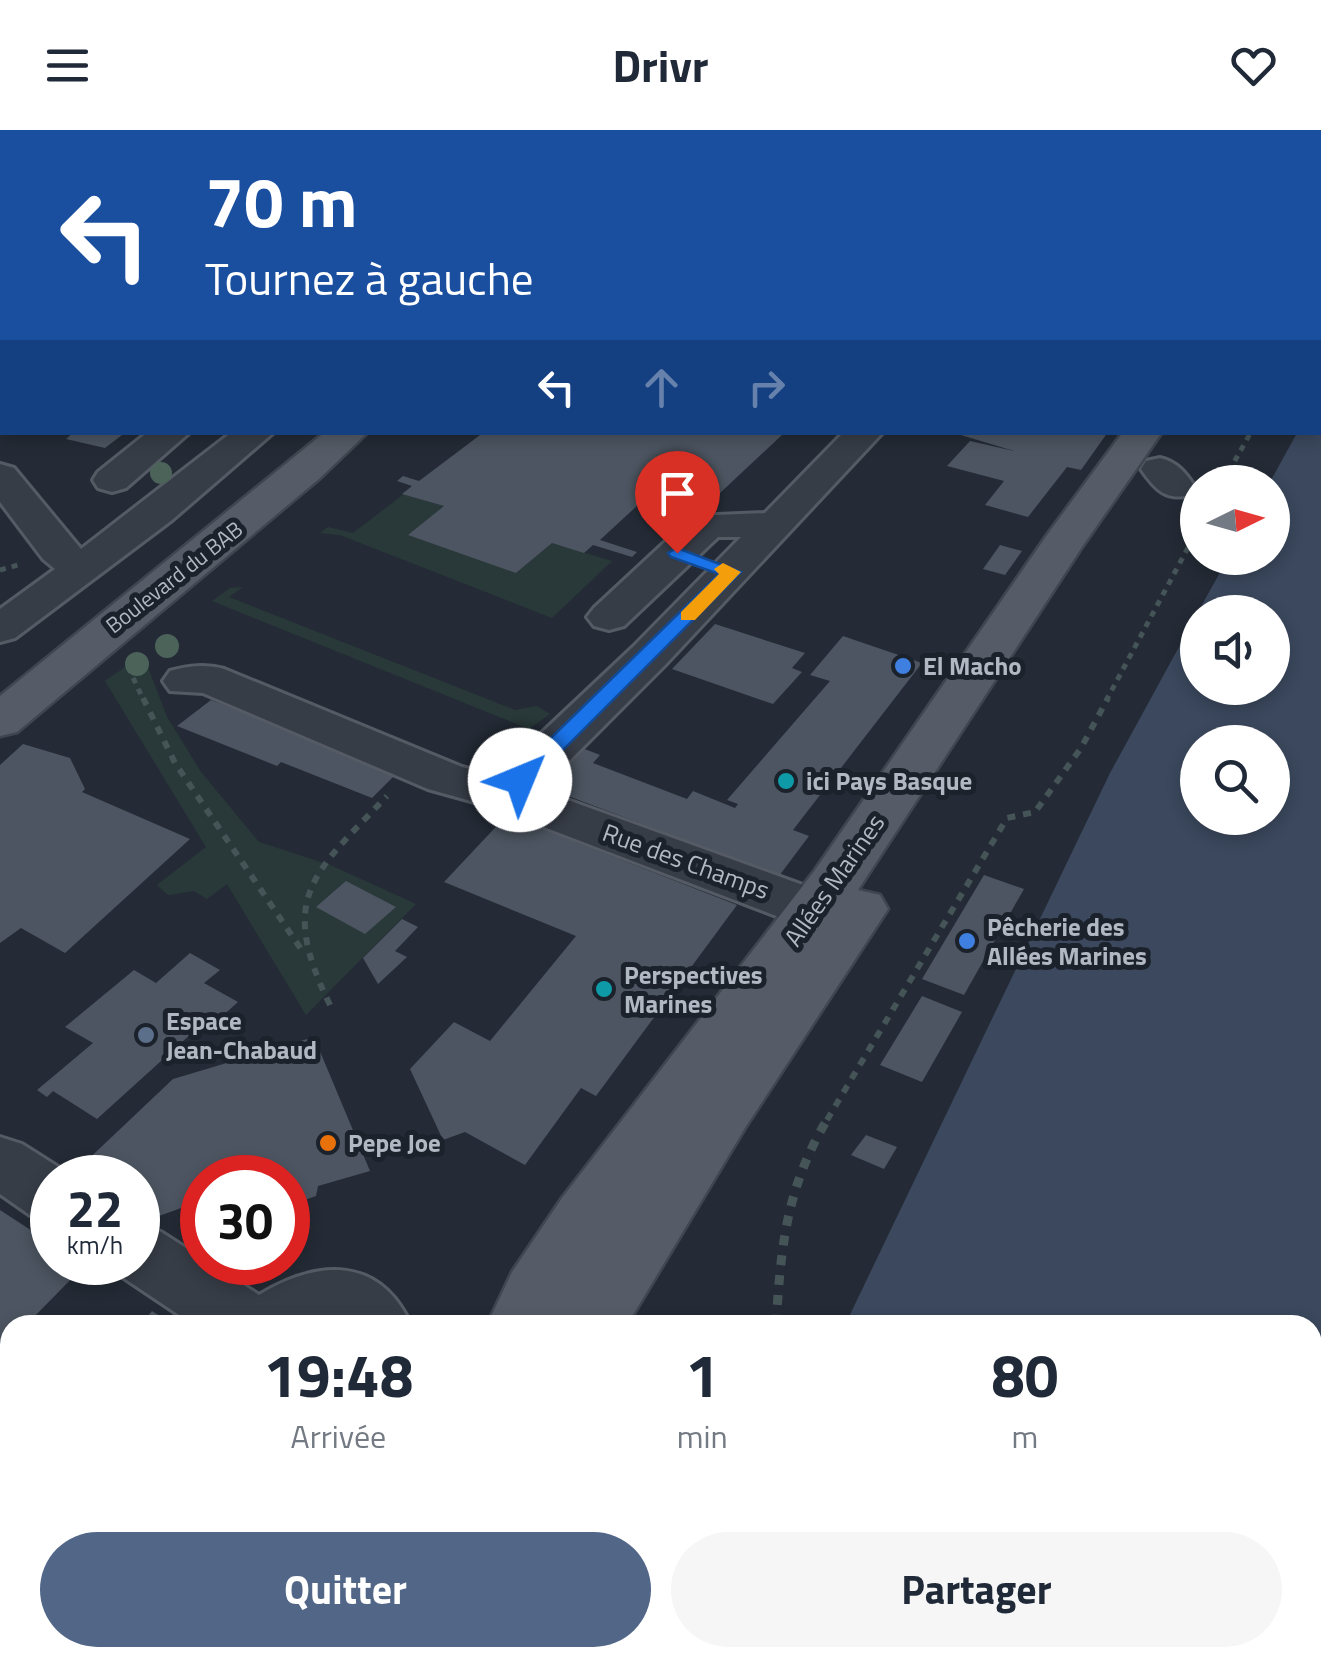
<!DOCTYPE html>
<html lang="fr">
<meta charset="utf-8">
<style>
body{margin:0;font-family:"Titillium Web",sans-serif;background:#f6f6f7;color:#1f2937;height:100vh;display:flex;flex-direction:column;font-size:38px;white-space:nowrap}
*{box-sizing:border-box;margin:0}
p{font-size:32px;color:#747a83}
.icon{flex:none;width:55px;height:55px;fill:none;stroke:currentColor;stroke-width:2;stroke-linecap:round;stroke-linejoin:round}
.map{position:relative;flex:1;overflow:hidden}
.panel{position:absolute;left:0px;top:1185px;width:1322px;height:352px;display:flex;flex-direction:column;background:#fff;border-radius:30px 30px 0 0;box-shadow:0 5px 15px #0003}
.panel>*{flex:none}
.banner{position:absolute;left:0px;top:0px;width:1322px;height:305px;box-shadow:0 5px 15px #0003;background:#1a4fa0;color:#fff;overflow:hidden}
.needle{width:65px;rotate:85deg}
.buttons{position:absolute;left:1180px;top:335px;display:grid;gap:20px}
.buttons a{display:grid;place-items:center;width:110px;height:110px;border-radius:50%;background:#fff;box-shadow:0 5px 15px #0003;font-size:50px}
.speed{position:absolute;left:30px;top:1025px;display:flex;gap:20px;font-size:50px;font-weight:700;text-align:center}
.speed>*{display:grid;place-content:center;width:130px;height:130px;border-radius:50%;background:#fff;box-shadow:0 5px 15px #0003;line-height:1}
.speed small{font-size:25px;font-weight:400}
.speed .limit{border:15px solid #d22;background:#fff;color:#111}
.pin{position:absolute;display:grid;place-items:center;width:85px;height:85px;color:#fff;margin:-102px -42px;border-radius:50% 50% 50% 0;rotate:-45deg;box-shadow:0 0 10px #0007}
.pin .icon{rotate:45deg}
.me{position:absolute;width:110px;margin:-55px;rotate:45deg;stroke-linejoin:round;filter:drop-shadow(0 0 8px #0008)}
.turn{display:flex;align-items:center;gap:35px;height:210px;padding:0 40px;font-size:45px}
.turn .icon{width:130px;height:130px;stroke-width:2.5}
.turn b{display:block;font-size:70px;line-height:85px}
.lanes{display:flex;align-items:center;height:95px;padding:0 40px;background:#0003;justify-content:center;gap:50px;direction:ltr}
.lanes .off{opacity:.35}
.eta{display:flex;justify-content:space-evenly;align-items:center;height:170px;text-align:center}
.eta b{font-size:60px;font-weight:700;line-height:70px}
.cta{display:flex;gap:20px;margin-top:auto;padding:20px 40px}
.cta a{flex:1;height:115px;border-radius:60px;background:#526688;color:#fff;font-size:40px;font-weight:700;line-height:115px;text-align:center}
.cta a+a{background:#f6f6f7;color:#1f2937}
header{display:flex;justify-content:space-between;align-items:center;height:130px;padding:0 40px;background:#fff;font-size:45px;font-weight:700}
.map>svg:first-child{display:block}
.green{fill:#293939}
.water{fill:#3b485d;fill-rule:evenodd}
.building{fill:#4c5561}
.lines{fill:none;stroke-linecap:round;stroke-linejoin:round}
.minor-casing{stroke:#555b65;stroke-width:6}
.major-casing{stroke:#404650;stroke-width:5}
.path-far2{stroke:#455457;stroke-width:5;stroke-dasharray:6 6;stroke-linecap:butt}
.path-far1{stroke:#455457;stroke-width:6;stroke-dasharray:8 8;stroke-linecap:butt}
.path{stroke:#455457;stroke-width:9;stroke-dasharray:10 10;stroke-linecap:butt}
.minor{fill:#373d47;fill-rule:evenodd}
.major{fill:#555c67;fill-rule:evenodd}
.tree{fill:#4c6359}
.route{fill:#1a73e8;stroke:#114b97;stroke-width:2.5}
.slow{fill:#f59e0b}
.shop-dot{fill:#3f7fe0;stroke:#1c222b;stroke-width:4}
.culture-dot{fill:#0f9aa8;stroke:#1c222b;stroke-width:4}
.service-dot{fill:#5c6f8a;stroke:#1c222b;stroke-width:4}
.food-dot{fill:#e8710a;stroke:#1c222b;stroke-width:4}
.labels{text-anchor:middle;stroke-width:10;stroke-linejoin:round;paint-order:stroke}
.far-street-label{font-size:22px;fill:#b2b8c3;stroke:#1c222b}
.poi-label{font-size:25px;font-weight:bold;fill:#b2b8c3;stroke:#1c222b;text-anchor:start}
.street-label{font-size:25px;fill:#b2b8c3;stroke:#1c222b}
</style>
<header><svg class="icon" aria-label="menu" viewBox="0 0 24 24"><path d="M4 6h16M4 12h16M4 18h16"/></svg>Drivr<svg class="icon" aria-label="heart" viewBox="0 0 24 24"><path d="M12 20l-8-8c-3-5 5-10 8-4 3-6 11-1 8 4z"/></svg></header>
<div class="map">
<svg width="1321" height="1536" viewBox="0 0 1321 1536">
<rect width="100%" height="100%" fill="#242b36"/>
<!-- green -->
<g class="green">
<path d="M404,364l40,12 -35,29 107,38 36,-30 60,18 -60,57 -212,-83 -20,-2 8,-6 25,6z"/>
<path d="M243,457l-14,10 286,113 22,-4 13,8 -21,15 -317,-128 18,-13z"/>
<path d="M135,530l14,10 18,47 34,55 58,70 71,23 86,39 -110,111 -79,-131 -20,15 -13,-8 -26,4 -11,-10 49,-38 -101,-166z"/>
</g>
<!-- water -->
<path class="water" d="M1321,225v1311h-643l4,-8h630v-333h-467l265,-552 87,-159 1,74h74v-76h-74l30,-54h44l-2,-76 27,-49 23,-1zM1198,612h74v76h-74z"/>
<!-- building -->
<g class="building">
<path d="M74,302h52l-21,16 -39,-9z"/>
<path d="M484,302h290l8,3 -78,73 -53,-15 -51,47 37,12 -5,5 -39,-12 -9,8 -32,-10 -36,30 -108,-38 36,-29 -42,-12 10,-8 -15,-5 6,-5 16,5z"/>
<path d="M951,302h157l-27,38 -14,-3 -39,50 -43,-12 19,-24 -57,-15 23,-25 44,10z"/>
<path d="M1000,415l22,6 -17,24 -22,-6z"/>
<path d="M715,494l90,29 -13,15 10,4 -29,32 -101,-35z"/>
<path d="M843,506l79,27 -129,167 16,6 -30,40 -240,-91 38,-39 23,9 -7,8 94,36 6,-8 42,17 3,-4 -11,-4 103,-119 -20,-6z"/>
<path d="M211,570l187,72 -26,26 -91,-36 -4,4 -100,-40z"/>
<path d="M23,614l47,14 15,31 -3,3 108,47 -125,114 -44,-25 -21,15v-178z"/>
<path d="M507,685l230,90 -141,191 -15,-8 -56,77 -60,-33 -22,8 -33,-71 44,-47 36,19 86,-105 -132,-54z"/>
<path d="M984,745l40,14 -60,106 -42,-16z"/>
<path d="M346,751l50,26 -31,27 -49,-27z"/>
<path d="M402,789l16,8 -23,24 12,6 -29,27 -15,-26z"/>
<path d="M190,823l30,17 -16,13 34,19 -28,25 -7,-4 -106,96 -44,-28 -6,6 -10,-7 56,-47 -28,-16 69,-57 22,13z"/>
<path d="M922,866l40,16 -40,70 -42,-17z"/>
<path d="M314,907l56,134 -52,15 -2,10 -28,10v-28h-86v59l-11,-5 -7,-25 -25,9 -21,-13v-25h-41l-17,-11 93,-88z"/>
<path d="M866,1005l31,12 -13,22 -33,-14z"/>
<path d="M0,1080l52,34v18l33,3 -55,56 5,4h-25v167l-10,-6z"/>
<path d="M152,1181l22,14h-34z"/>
</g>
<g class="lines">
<defs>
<g id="minor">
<path d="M768,0h39l2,2h-39z"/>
<path d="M993,0h38l2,2h-38z"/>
<rect x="0" y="46" width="2" height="18"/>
<rect x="1320" y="85" width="1" height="18"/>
<path d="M148,302h42l-64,56 -14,4 -14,-4 -5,-8 5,-8z"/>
<path d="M232,302h42l-102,88 -157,118 -15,4v-33l55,-40 -12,-10 -43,-57v-38l14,4 67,81z"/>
<path d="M844,302h39l-218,233 -125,125 329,119 8,14 -8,14 -19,5 -19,-5 -342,-131 -61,-17 -225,-96 -33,-2 -7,-10 7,-10c19,-5 35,-7 54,-2l238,98 34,9 137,-129 108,-110h-23l-94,89 -15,4 -15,-4 -7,-9 7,-9 99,-92 72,-3z"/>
<path d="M1160,328c17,4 26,15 35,29l-5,8c-25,6 -35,-6 -49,-26l5,-8z"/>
<path d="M0,1007l22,7 52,33 -22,1v44l-22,-7 -30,-21z"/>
<path d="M138,1094l23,8 98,63c58,-35 120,-40 152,30h-217l-79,-53 -4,-10h27z"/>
<path d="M485,1528h78l4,8h-79z"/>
</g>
<g id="major">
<rect x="512" y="0" width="28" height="2"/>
<path d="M1321,58v19h-1v-19z"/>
<path d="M1321,101v21l-1,1v-21z"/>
<path d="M325,302h43l-48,46 -303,254 -17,4v-40z"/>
<path d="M1123,302h39l-80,115 -224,343 22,5 8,14 -143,219 -118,197h-140l25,-53 50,-74 253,-328 232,-335z"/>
<path d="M271,1528h135l-4,8h-135z"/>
</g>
</defs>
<!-- minor casing -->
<use href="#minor" class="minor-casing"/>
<!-- major casing -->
<use href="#major" class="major-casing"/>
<!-- path-far2 -->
<g class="path-far2">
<path d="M1223,352l28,-50"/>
<path d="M0,440l18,-5"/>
<path d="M128,537l16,34"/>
<path d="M1106,571l92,-172"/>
</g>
<!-- path-far1 -->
<g class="path-far1">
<path d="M143,568l32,65 128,189"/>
<path d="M330,875c-53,-108 -17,-131 57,-209"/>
<path d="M827,990l180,-302 28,-6 46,-64 27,-50"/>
</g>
<!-- path -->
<path class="path" d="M776,1195c5,-79 10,-137 52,-207"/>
<!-- minor -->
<use href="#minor" class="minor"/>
<!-- major -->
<use href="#major" class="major"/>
</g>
<!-- trees -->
<g class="tree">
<circle cx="161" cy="343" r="11"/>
<circle cx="167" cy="516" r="12"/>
<circle cx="137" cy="534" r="12"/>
</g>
<!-- route -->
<path class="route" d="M677,418l64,24 -213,213h-15l-3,-5 3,-5 206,-201 -48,-17 -3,-4z"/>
<!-- slow -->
<path class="slow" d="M723,433l18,9 -46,48h-14v-8l38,-38 -5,-5z"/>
<!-- markers -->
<g class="shop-dot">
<circle cx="903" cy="536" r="10"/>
<circle cx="967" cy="811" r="10"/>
</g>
<g class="culture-dot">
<circle cx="786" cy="651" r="10"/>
<circle cx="604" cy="859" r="10"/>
</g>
<circle class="service-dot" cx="146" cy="905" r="10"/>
<circle class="food-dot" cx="328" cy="1013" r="10"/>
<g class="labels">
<!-- far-street labels -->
<g class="far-street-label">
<text transform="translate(174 447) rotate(-38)" y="8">Boulevard du BAB</text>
</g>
<!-- poi labels -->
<g class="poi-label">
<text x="923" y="545">El Macho</text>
<text x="806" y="660">ici Pays Basque</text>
<text x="987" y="806">Pêcherie des<tspan x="987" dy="29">Allées Marines</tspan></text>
<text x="624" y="854">Perspectives<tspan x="624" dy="29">Marines</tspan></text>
<text x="166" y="900">Espace<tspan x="166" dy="29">Jean-Chabaud</tspan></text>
<text x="348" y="1022">Pepe Joe</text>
</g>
<!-- street labels -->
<g class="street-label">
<text transform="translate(686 731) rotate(20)" y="9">Rue des Champs</text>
<text transform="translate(834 750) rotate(-55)" y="9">Allées Marines</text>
</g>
</g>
</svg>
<div class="buttons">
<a><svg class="needle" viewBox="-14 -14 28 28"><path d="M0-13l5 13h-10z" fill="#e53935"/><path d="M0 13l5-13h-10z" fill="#747a83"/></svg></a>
<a><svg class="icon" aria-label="sound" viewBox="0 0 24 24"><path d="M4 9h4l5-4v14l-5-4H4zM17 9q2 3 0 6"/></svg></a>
<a><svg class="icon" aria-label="search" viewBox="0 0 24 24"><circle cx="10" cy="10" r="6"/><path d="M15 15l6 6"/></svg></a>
</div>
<div class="speed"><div>22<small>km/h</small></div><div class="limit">30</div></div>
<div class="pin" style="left:677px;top:423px;background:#d93025"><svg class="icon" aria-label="arrive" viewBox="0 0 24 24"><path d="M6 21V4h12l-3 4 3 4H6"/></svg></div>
<svg class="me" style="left:520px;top:650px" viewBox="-20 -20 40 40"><circle r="19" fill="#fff"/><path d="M0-13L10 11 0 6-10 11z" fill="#1a73e8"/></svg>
<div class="banner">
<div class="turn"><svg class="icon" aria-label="left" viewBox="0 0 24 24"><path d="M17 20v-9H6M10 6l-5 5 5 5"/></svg><div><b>70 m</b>Tournez à gauche</div></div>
<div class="lanes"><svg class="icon" aria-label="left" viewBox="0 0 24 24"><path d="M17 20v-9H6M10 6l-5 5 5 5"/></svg><svg class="icon off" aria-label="ahead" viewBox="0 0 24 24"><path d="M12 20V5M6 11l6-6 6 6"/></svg><svg class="icon off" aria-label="right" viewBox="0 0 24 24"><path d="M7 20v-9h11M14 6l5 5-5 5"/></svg></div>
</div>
<section class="panel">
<div class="eta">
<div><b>19:48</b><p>Arrivée</p></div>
<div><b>1</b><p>min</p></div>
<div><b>80</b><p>m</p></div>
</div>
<div class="cta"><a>Quitter</a><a>Partager</a></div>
</section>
</div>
